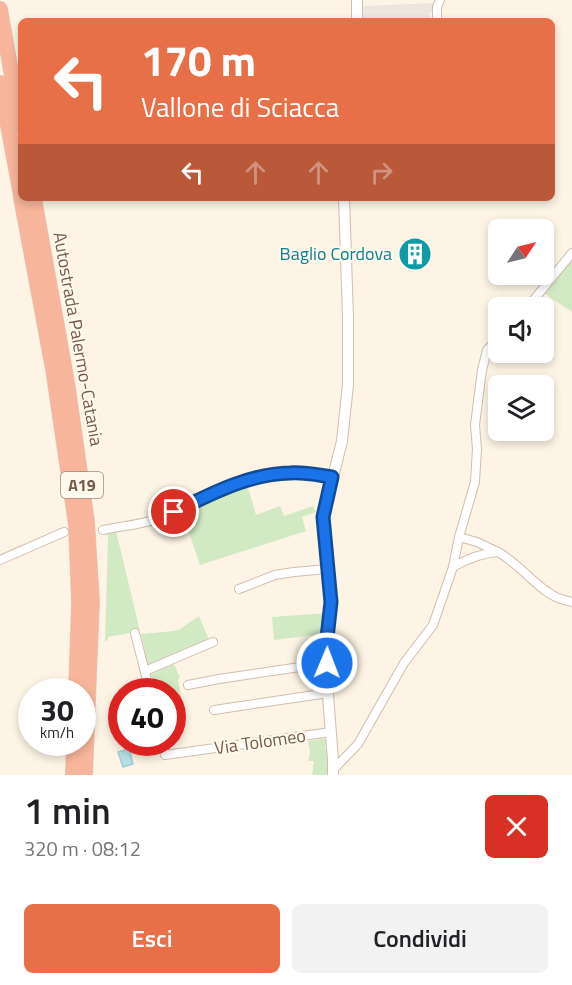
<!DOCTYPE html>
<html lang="it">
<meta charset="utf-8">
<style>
body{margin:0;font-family:"Titillium Web",sans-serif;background:#f2f2f2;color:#202124;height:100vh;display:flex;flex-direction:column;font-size:22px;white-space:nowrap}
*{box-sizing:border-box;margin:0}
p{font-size:20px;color:#757577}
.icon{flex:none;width:33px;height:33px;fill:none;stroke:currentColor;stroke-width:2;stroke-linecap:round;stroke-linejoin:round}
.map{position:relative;height:775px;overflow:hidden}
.side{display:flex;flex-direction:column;background:#fff;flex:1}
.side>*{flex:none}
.top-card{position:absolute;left:18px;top:18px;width:537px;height:183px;border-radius:9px;box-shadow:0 3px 9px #0003;background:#e87049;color:#fff;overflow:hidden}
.needle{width:39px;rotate:55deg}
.tools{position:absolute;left:488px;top:219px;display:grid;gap:12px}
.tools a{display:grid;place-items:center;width:66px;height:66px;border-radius:9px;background:#fff;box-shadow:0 3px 9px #0003;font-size:30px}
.speed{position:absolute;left:18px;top:678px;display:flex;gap:12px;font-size:30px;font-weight:700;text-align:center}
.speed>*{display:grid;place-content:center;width:78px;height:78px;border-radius:50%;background:#fff;box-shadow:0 3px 9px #0003;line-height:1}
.speed small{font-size:15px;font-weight:400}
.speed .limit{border:9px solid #d22;background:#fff;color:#111}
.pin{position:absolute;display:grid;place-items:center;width:51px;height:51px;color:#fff;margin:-26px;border:3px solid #fff;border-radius:50%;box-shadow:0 2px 6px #0007}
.me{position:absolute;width:66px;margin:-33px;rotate:1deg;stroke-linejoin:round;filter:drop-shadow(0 0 4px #0008)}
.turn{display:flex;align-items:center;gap:21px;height:126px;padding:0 24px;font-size:27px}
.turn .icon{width:78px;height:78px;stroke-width:2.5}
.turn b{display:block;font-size:42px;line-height:51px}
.lanes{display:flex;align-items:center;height:57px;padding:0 24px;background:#0003;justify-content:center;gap:30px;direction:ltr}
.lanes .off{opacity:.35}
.round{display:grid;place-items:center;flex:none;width:63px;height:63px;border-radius:9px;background:#f2f2f2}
.headline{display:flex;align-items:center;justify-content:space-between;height:102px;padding:0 24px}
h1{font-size:36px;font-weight:600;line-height:45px}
.action{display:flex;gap:12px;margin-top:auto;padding:12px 24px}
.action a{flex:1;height:69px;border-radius:9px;background:#e87049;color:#fff;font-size:24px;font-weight:600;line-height:69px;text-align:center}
.action a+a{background:#f2f2f2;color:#202124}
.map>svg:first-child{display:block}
.industrial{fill:#ece6df}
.green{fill:#d2eac3}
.water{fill:#b9dfe6;stroke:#9fced8;stroke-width:1.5}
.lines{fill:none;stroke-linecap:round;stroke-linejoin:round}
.minor-casing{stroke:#d0beae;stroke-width:10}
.tertiary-casing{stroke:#d0beae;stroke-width:12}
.motorway-casing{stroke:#dbd4d0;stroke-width:16}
.minor{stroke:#fff;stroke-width:8}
.tertiary{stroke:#fff;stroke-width:10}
.motorway{stroke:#f7b59b;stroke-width:15}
.route-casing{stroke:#114b97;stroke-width:15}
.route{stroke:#1a73e8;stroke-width:10}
.labels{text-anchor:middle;stroke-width:4.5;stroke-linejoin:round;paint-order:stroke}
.shield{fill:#fff8ec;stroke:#9f897b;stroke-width:1.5}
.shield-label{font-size:16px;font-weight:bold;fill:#765a4a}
.culture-label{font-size:18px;fill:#0d838f;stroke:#fff8ec;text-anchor:end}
.street-label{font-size:18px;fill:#765a4a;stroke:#fff8ec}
</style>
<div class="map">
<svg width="572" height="775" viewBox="0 0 572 775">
<rect width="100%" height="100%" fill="#fdf4e5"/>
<!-- industrial -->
<path class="industrial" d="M433,3l1,9 -5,1v8h-67l2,-15z"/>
<!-- green -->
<g class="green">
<path d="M572,253v59l-31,-21z"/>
<path d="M247,484l9,31 24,-9 4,10 29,-10 3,6 -14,5 4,14 -106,34 -18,-53 7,-3 1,3 4,-1 1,-5 18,-9z"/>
<path d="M116,531l24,100 -32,6 -1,4h-2l3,-105 -2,-3z"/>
<path d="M326,613l-2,21 -50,6 -2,-23z"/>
<path d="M199,616l10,24 -61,26 -7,-32 33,-3 6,-2z"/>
<path d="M174,664l6,14 -2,1 6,35 -11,3 -1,-25 -16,-1 -5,-17z"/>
<path d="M329,738l-1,7 -3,1 1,4h3l1,25h-18l2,-14h-6l2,-8 -2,-12z"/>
</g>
<!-- water -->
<path class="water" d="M129,749l4,15 -10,3 -5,-15z"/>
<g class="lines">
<defs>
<g id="minor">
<path d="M437,21v-14l3,-7"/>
<path d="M527,308l45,-55"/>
<path d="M103,530c18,-4 37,-5 54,-11 18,-5 34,-15 50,-23 46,-22 76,-27 125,-19"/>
<path d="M498,552c22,12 39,37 60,46 5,2 10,3 14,4"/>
<path d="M0,560l64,-28"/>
<path d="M453,567c14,-8 29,-14 45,-15l-21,-10 -18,-5"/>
<path d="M239,589l36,-14 19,-3 34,-3"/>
<path d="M135,633l15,59"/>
<path d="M145,671l68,-29"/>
<path d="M188,685l31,-6 108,-16"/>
<path d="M214,710l114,-17"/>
<path d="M162,742l3,13 166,-23"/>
<path d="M333,770l25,-26 46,-81 29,-38 20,-58 6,-30 16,-55 2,-33 -2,-24 7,-55 5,-20 11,-11"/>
</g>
<g id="tertiary">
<path d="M357,21v-21"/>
<path d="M333,775v-15l-6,-78v-44l4,-36 -8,-85 19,-76 6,-56v-68l-4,-119"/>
</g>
<g id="motorway">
<path d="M0,9l21,118"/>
<path d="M0,83l21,113"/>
<path d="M21,198l32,171 23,156 3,77 -3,90"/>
<path d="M34,198l33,184 20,139 5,80 -7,174"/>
<path d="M73,775l1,-33"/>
</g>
</defs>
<!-- minor casing -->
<use href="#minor" class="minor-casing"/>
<!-- tertiary casing -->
<use href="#tertiary" class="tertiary-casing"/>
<!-- motorway casing -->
<use href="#motorway" class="motorway-casing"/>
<!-- minor -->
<use href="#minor" class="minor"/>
<!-- tertiary -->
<use href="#tertiary" class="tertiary"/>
<!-- motorway -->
<use href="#motorway" class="motorway"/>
</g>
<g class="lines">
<defs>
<path id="route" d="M174,512c37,-18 74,-38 116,-39 14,-1 28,2 42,4l-9,40 8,85 -4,36v25"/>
</defs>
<!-- route casing -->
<use href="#route" class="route-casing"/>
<!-- route -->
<use href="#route" class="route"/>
</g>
<!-- icons -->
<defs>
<symbol id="building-disc" viewBox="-11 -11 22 22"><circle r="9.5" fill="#0f9aa8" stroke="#fff8ec"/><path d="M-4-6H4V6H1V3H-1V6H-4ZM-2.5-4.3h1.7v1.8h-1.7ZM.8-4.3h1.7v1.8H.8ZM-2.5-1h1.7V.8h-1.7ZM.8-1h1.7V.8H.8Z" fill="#fff"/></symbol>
</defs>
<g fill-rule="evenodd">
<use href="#building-disc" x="396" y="235" width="38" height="38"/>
</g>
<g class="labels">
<!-- shield labels -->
<rect class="shield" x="61" y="472" width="42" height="26" rx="4.5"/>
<g class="shield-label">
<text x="82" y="491">A19</text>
</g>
<!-- culture labels -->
<g class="culture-label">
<text x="392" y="260">Baglio Cordova</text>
</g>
<!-- street labels -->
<g class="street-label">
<text transform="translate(78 339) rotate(80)" y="6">Autostrada Palermo-Catania</text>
<text transform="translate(260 742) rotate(-8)" y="6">Via Tolomeo</text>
</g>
</g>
</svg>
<div class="tools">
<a><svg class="needle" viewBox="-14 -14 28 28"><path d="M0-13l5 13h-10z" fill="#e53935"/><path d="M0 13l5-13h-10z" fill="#757577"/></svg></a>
<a><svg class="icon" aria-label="sound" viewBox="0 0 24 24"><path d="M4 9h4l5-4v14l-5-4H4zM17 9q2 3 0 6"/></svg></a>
<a><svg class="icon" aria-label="layers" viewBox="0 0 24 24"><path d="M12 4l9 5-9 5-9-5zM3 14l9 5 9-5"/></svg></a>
</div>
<div class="speed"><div>30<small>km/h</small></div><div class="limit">40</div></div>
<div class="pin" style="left:174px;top:512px;background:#d93025"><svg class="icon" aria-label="arrive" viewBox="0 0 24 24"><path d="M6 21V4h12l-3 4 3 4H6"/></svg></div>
<svg class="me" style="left:327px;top:663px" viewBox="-20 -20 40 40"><circle r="17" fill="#1a73e8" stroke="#fff" stroke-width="3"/><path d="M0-11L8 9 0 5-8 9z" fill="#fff"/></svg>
<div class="top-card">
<div class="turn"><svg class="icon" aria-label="left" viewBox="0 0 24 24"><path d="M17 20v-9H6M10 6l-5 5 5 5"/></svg><div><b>170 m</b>Vallone di Sciacca</div></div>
<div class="lanes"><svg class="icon" aria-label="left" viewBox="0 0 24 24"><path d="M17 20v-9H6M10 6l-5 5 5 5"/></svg><svg class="icon off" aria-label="ahead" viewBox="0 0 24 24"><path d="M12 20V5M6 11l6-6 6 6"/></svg><svg class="icon off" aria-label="ahead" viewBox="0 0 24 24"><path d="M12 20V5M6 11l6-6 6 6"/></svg><svg class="icon off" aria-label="right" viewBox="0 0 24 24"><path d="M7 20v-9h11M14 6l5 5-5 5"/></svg></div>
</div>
</div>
<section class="side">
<div class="headline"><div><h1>1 min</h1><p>320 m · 08:12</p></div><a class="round" style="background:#d93025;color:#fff"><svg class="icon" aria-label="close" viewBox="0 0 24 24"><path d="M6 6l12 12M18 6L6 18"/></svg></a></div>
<div class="action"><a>Esci</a><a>Condividi</a></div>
</section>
